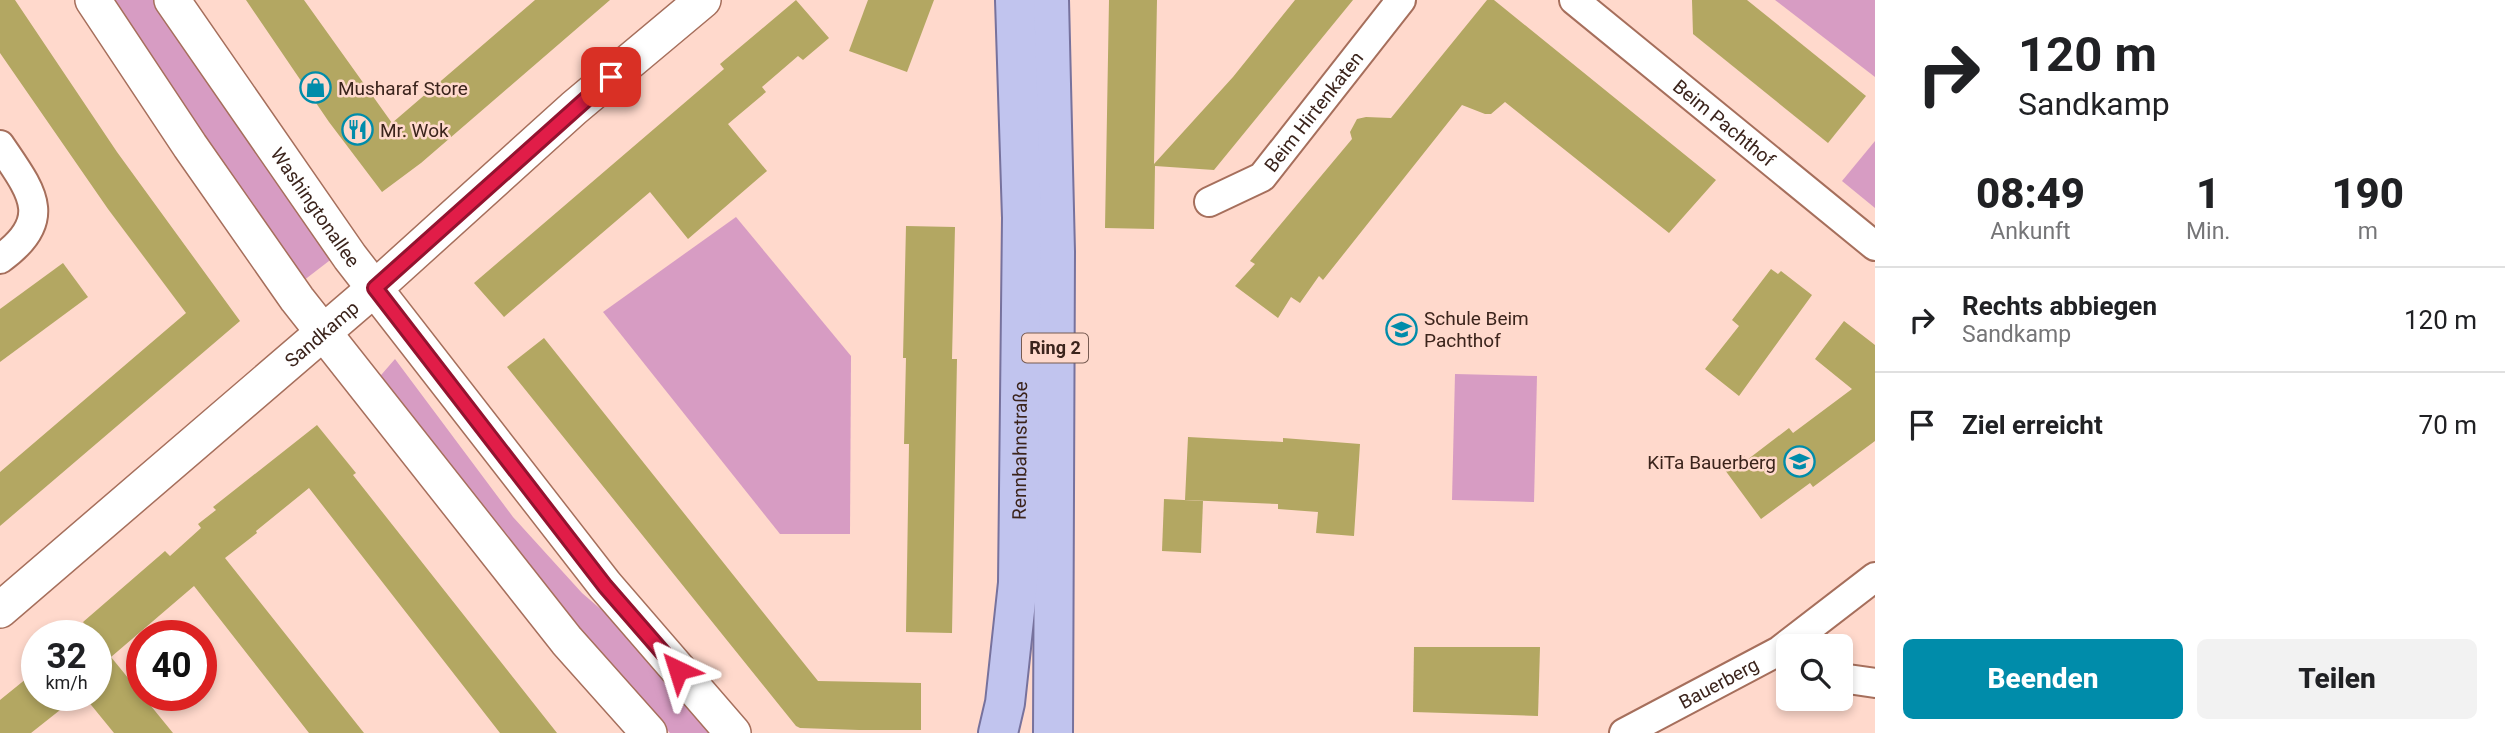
<!DOCTYPE html>
<html lang="de">
<meta charset="utf-8">
<style>
body{margin:0;font-family:Roboto,sans-serif;background:#f2f2f2;color:#202124;height:100vh;display:flex;flex-direction:column;font-size:26px;white-space:nowrap}
*{box-sizing:border-box;margin:0}
p{font-size:23px;color:#757577}
.icon{flex:none;width:38px;height:38px;fill:none;stroke:currentColor;stroke-width:2;stroke-linecap:round;stroke-linejoin:round}
.map{position:relative;flex:1;overflow:hidden}
.details{display:flex;flex-direction:column;background:#fff;width:630px}
.details>*{flex:none}
.hud{background:#fff;color:#202124;overflow:hidden}
.buttons{position:absolute;left:1776px;top:634px;display:grid;gap:14px}
.buttons a{display:grid;place-items:center;width:77px;height:77px;border-radius:10px;background:#fff;box-shadow:0 4px 10px #0003;font-size:35px}
.speed{position:absolute;left:21px;top:620px;display:flex;gap:14px;font-size:35px;font-weight:700;text-align:center}
.speed>*{display:grid;place-content:center;width:91px;height:91px;border-radius:50%;background:#fff;box-shadow:0 4px 10px #0003;line-height:1}
.speed small{font-size:18px;font-weight:400}
.speed .limit{border:10px solid #d22;background:#fff;color:#111}
.pin{position:absolute;display:grid;place-items:center;width:60px;height:60px;color:#fff;margin:-30px;border-radius:14px;box-shadow:0 4px 10px #0006}
.me{position:absolute;width:77px;margin:-38px;rotate:319deg;stroke-linejoin:round;filter:drop-shadow(0 0 5px #0008)}
.turn{display:flex;align-items:center;gap:24px;height:147px;padding:0 28px;font-size:32px}
.turn .icon{width:91px;height:91px;stroke-width:2.5}
.turn b{display:block;font-size:49px;line-height:60px}
.eta{display:flex;justify-content:space-evenly;align-items:center;height:119px;text-align:center}
.eta b{font-size:42px;font-weight:800;line-height:49px}
.action{display:flex;gap:14px;margin-top:auto;padding:14px 28px}
.action a{flex:1;height:80px;border-radius:10px;background:#008caa;color:#fff;font-size:28px;font-weight:800;line-height:80px;text-align:center}
.action a+a{background:#f2f2f2;color:#202124}
ul{padding:0;list-style:none}
li{display:flex;align-items:center;gap:21px;height:105px;padding:0 28px;border-top:2px solid #e0e0e0}
li div{flex:1}
li b{display:block;font-size:26px}
li em{font-style:normal}
main{display:flex;flex:1;min-height:0}
.map>svg:first-child{display:block}
.green{fill:#d79cc3}
.building{fill:#b3a762}
.lines{fill:none;stroke-linecap:round;stroke-linejoin:round}
.minor-casing{stroke:#a66f5c;stroke-width:32}
.tertiary-casing{stroke:#a66f5c;stroke-width:38}
.primary-casing{stroke:#77729d;stroke-width:42}
.minor{stroke:#fff;stroke-width:28}
.tertiary{stroke:#fff;stroke-width:35}
.primary{stroke:#c1c4ee;stroke-width:38}
.route-casing{stroke:#92132f;stroke-width:18}
.route{stroke:#e11d48;stroke-width:12}
.labels{text-anchor:middle;stroke-width:5;stroke-linejoin:round;paint-order:stroke}
.shield{fill:#ffd9cc;stroke:#765a51;stroke-width:2}
.shield-label{font-size:18px;font-weight:bold;fill:#3b241c}
.poi-label{font-size:19px;fill:#3b241c;stroke:#ffd9cc;text-anchor:start}
.street-label{font-size:19px;fill:#3b241c;stroke:#ffd9cc}
</style>
<main>
<div class="map">
<svg width="1875" height="733" viewBox="0 0 1875 733">
<rect width="100%" height="100%" fill="#ffd9cc"/>
<!-- green -->
<g class="green">
<path d="M108,0h55l175,254 -35,27z"/>
<path d="M1775,0h100v77z"/>
<path d="M1875,141v67l-33,-27z"/>
<path d="M736,217l115,139 -1,178h-70l-177,-222z"/>
<path d="M395,359l118,158 69,76 50,43 82,97h-44l-101,-106 -194,-245z"/>
<path d="M1455,374l82,2 -3,126 -82,-2z"/>
</g>
<!-- building -->
<g class="building">
<path d="M0,0h15l102,152 123,169 -240,205v-54l186,-159 -78,-104 -108,-156z"/>
<path d="M246,0h58l88,123 143,-123h75l-189,163 -39,29 -53,-70z"/>
<path d="M796,0l33,38 -26,22 -5,-4 -36,31 4,5 -38,32 39,47 -79,68 -38,-47 -146,125 -30,-34 250,-214 -4,-5z"/>
<path d="M868,0h66l-27,72 -58,-21z"/>
<path d="M1109,0h48l-3,164 79,-87 62,-77h58l-139,170 -59,-4 -1,63 -49,-1z"/>
<path d="M1487,0h7l222,180 -47,53 -164,-131 -14,12h-6l-23,-9 -139,175 -4,-4 -19,27 -9,-6 -13,21 -43,-32 20,-22 -5,-3 102,-122 -2,-7 7,-13 9,-2 25,1z"/>
<path d="M1692,0h55l119,96 -38,47 -135,-109z"/>
<path d="M906,226l49,1 -3,132h5l-5,274 -46,-1 3,-188h-5l2,-86h-3z"/>
<path d="M63,263l25,34 -88,65v-53z"/>
<path d="M1771,269l7,5 3,-3 31,24 -73,101 -34,-27 34,-43 -7,-6z"/>
<path d="M1844,321l31,24v96l-62,46 -3,-4 -49,36 -36,-49 19,-14 3,4 42,-32 4,5 59,-44 -37,-30z"/>
<path d="M544,338l274,343 103,2v47h-62l-59,-2 -4,-2 -289,-359z"/>
<path d="M317,425l39,48 -3,2 204,258h-57l-191,-245 -53,43 1,2 -32,25 139,175h-55l-115,-147 -83,71 62,76h-59l-31,-38h13v-60h-3l-10,-13 82,-71 5,5 31,-28 -3,-4 18,-14 -3,-3z"/>
<path d="M1188,437l95,5v-4l77,6 -6,92 -38,-3 2,-21 -40,-3v-5l-93,-4z"/>
<path d="M1164,499l39,2 -2,52 -39,-2z"/>
<path d="M1414,647h126l-2,69 -125,-4z"/>
<path d="M37,670v25h42l-48,38h-31v-33z"/>
</g>
<g class="lines">
<defs>
<g id="minor">
<path id="s1" d="M1574,0l301,246"/>
<path d="M0,145c31,46 56,74 0,114"/>
<path id="s2" d="M1209,202l53,-25 139,-177"/>
<path d="M1841,678l34,5"/>
<path id="s3" d="M1624,733l155,-82 96,-74"/>
</g>
<g id="tertiary">
<path d="M93,0l97,146 107,153 270,342 82,92"/>
<path id="s4" d="M172,0l178,257 255,328 128,148"/>
<path id="s5" d="M0,610l375,-322 199,-180 129,-108"/>
</g>
<g id="primary">
<path d="M1049,0l6,252 -2,481"/>
<path id="s6" d="M998,733l7,-30 13,-120 4,-365 -7,-218"/>
</g>
</defs>
<!-- minor casing -->
<use href="#minor" class="minor-casing"/>
<!-- tertiary casing -->
<use href="#tertiary" class="tertiary-casing"/>
<!-- primary casing -->
<use href="#primary" class="primary-casing"/>
<!-- minor -->
<use href="#minor" class="minor"/>
<!-- tertiary -->
<use href="#tertiary" class="tertiary"/>
<!-- primary -->
<use href="#primary" class="primary"/>
</g>
<g class="lines">
<defs>
<path id="route" d="M611,77l-236,211 230,298 73,84"/>
</defs>
<!-- route casing -->
<use href="#route" class="route-casing"/>
<!-- route -->
<use href="#route" class="route"/>
</g>
<!-- icons -->
<defs>
<symbol id="shop-ring" viewBox="-11 -11 22 22"><circle r="9.5" fill="#ffd9cc" stroke="#008caa" stroke-width="1.5"/><path d="M-5-2.5h2.3a2.7 3.5 0 0 1 5.4 0H5L5.5 6h-11ZM-1.5-2.5h3a1.5 2.3 0 0 0-3 0Z" fill="#008caa"/></symbol>
<symbol id="restaurant-ring" viewBox="-11 -11 22 22"><circle r="9.5" fill="#ffd9cc" stroke="#008caa" stroke-width="1.5"/><path d="M-5-6h1v4h1v-4h1v4h1v-4h1v5L-1.5 .5V6h-2V.5L-5-1ZM5-6V6H3V1.5H1.5Q1.5-4 5-6Z" fill="#008caa"/></symbol>
<symbol id="school-ring" viewBox="-11 -11 22 22"><circle r="9.5" fill="#ffd9cc" stroke="#008caa" stroke-width="1.5"/><path d="M0-5L7-2L0 1L-7-2ZM-4 1L0 2.5L4 1V4Q0 6-4 4Z" fill="#008caa"/></symbol>
</defs>
<g fill-rule="evenodd">
<use href="#shop-ring" x="298" y="70" width="35" height="35"/>
<use href="#restaurant-ring" x="340" y="112" width="35" height="35"/>
<use href="#school-ring" x="1384" y="312" width="35" height="35"/>
<use href="#school-ring" x="1782" y="444" width="35" height="35"/>
</g>
<g class="labels">
<!-- shield labels -->
<rect class="shield" x="1022" y="333.5" width="66" height="29" rx="5"/>
<g class="shield-label">
<text x="1055" y="354">Ring 2</text>
</g>
<!-- poi labels -->
<g class="poi-label">
<text x="338" y="95">Musharaf Store</text>
<text x="380" y="137">Mr. Wok</text>
<text x="1424" y="325">Schule Beim<tspan x="1424" dy="22">Pachthof</tspan></text>
<text x="1776" y="469" text-anchor="end">KiTa Bauerberg</text>
</g>
<!-- street labels -->
<g class="street-label">
<text dy="7" stroke="none"><textPath href="#s2" startOffset="142">Beim Hirtenkaten</textPath></text>
<text dy="7" stroke="none"><textPath href="#s1" startOffset="194">Beim Pachthof</textPath></text>
<text dy="7" stroke="none"><textPath href="#s4" startOffset="252">Washingtonallee</textPath></text>
<text dy="7" stroke="none"><textPath href="#s5" startOffset="424">Sandkamp</textPath></text>
<text dy="7" stroke="none"><textPath href="#s6" startOffset="284">Rennbahnstraße</textPath></text>
<text dy="7" stroke="none"><textPath href="#s3" startOffset="107">Bauerberg</textPath></text>
</g>
</g>
</svg>
<div class="buttons">
<a><svg class="icon" aria-label="search" viewBox="0 0 24 24"><circle cx="10" cy="10" r="6"/><path d="M15 15l6 6"/></svg></a>
</div>
<div class="speed"><div>32<small>km/h</small></div><div class="limit">40</div></div>
<div class="pin" style="left:611px;top:77px;background:#d93025"><svg class="icon" aria-label="arrive" viewBox="0 0 24 24"><path d="M6 21V4h12l-3 4 3 4H6"/></svg></div>
<svg class="me" style="left:678px;top:670px" viewBox="-20 -20 40 40"><path d="M0-17L14 15 0 8-14 15z" fill="#e11d48" stroke="#fff" stroke-width="4"/></svg>
</div>
<section class="details">
<div class="hud">
<div class="turn"><svg class="icon" aria-label="right" viewBox="0 0 24 24"><path d="M7 20v-9h11M14 6l5 5-5 5"/></svg><div><b>120 m</b>Sandkamp</div></div>
</div>
<div class="eta">
<div><b>08:49</b><p>Ankunft</p></div>
<div><b>1</b><p>Min.</p></div>
<div><b>190</b><p>m</p></div>
</div>
<ul>
<li><svg class="icon" aria-label="right" viewBox="0 0 24 24"><path d="M7 20v-9h11M14 6l5 5-5 5"/></svg><div><b>Rechts abbiegen</b><p>Sandkamp</p></div><em>120 m</em></li>
<li><svg class="icon" aria-label="arrive" viewBox="0 0 24 24"><path d="M6 21V4h12l-3 4 3 4H6"/></svg><div><b>Ziel erreicht</b></div><em>70 m</em></li>
</ul>
<div class="action"><a>Beenden</a><a>Teilen</a></div>
</section>
</main>
